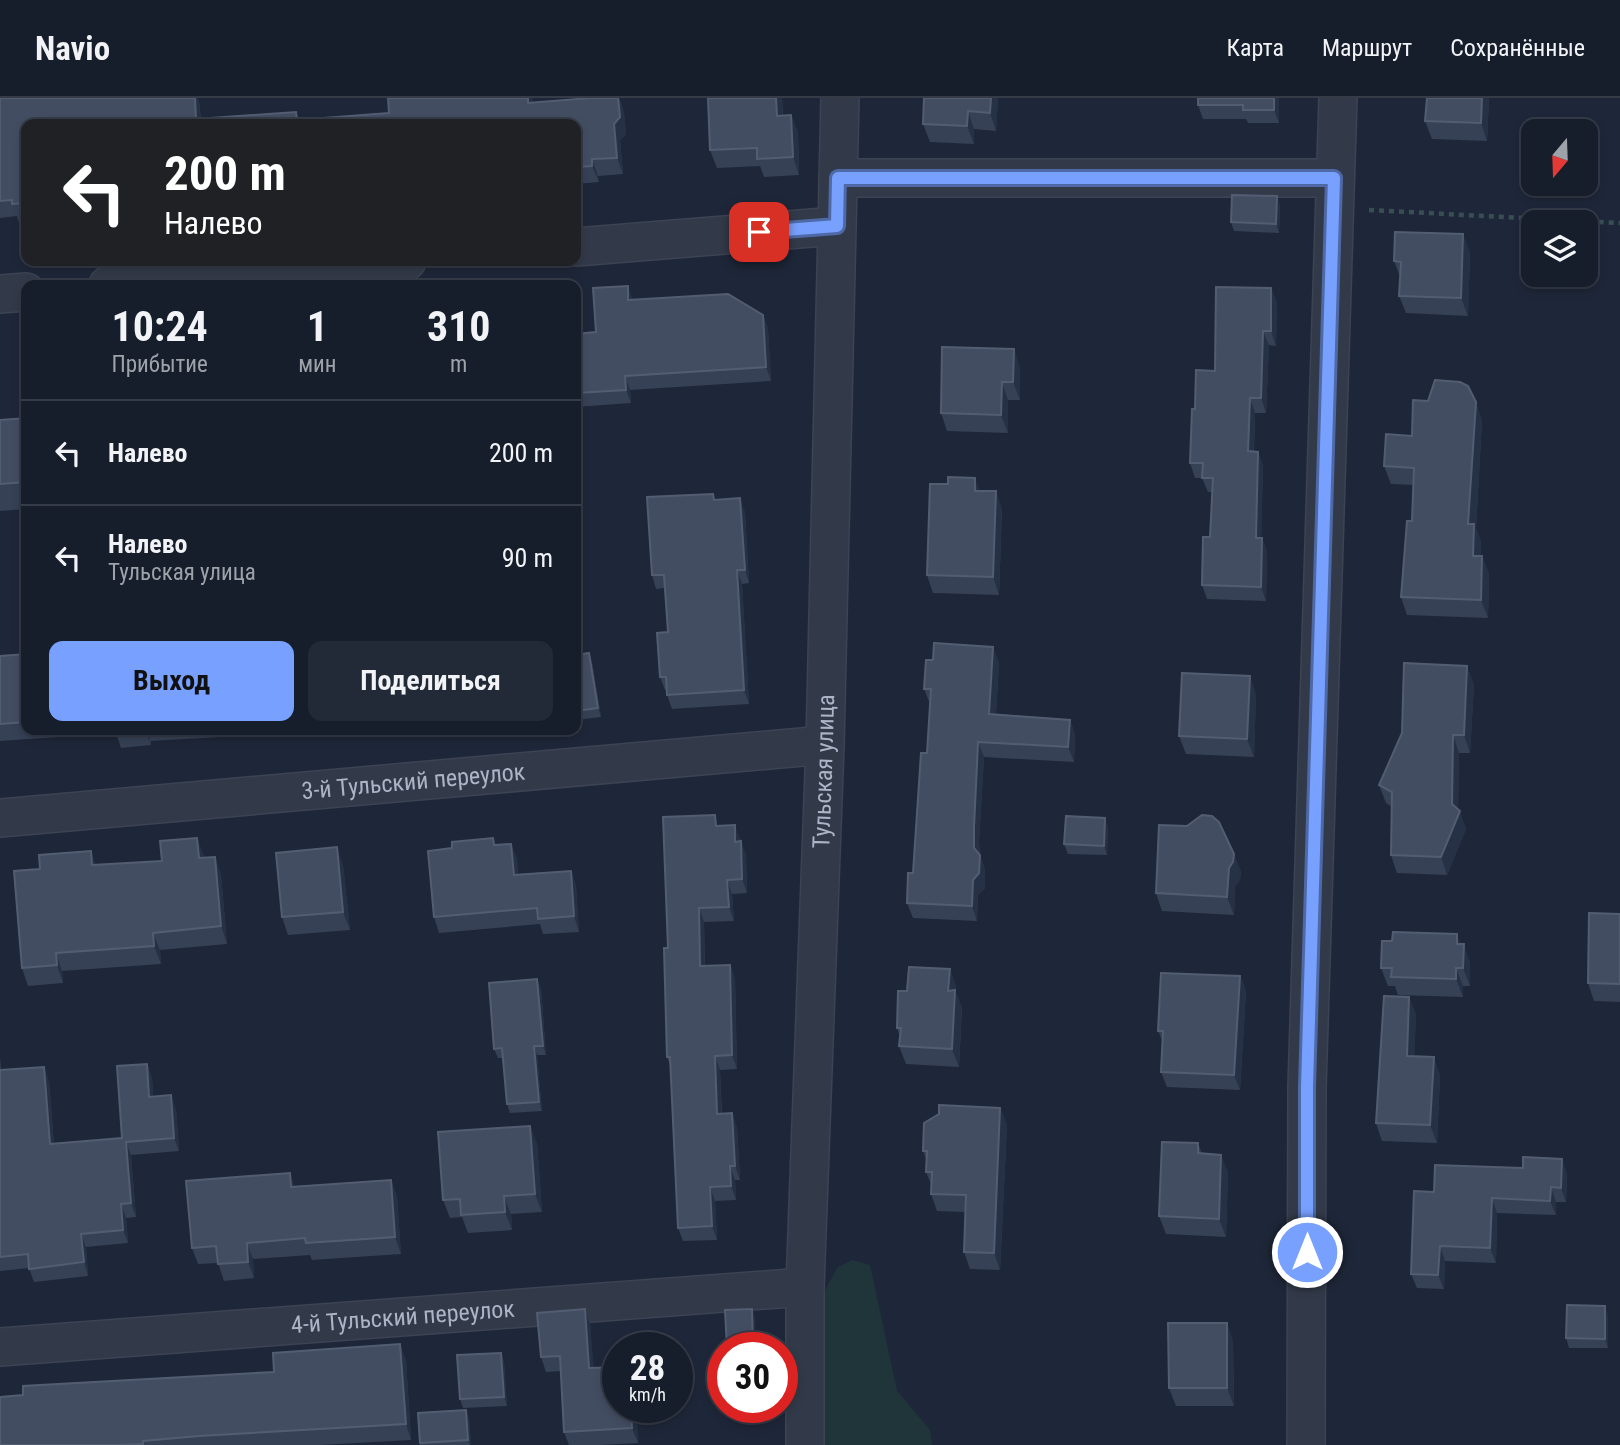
<!DOCTYPE html>
<html lang="ru">
<meta charset="utf-8">
<style>
body{margin:0;font-family:"Roboto Condensed",sans-serif;background:#232a37;color:#f1f3f6;height:100vh;display:flex;flex-direction:column;font-size:26px;white-space:nowrap}
*{box-sizing:border-box;margin:0}
p{font-size:23px;color:#9ea2a9}
.icon{flex:none;width:38px;height:38px;fill:none;stroke:currentColor;stroke-width:2;stroke-linecap:round;stroke-linejoin:round}
.map{position:relative;flex:1;overflow:hidden}
.sheet{position:absolute;left:21px;top:182px;width:560px;height:455px;display:flex;flex-direction:column;background:#161d2b;border-radius:14px;box-shadow:0 4px 10px #0003,0 0 0 2px #353b47}
.sheet>*{flex:none}
.hud{position:absolute;left:21px;top:21px;width:560px;height:147px;border-radius:14px;box-shadow:0 4px 10px #0003,0 0 0 2px #353b47;background:#202124;color:#fff;overflow:hidden}
.needle{width:46px;rotate:199deg}
.controls{position:absolute;left:1521px;top:21px;display:grid;gap:14px}
.controls a{display:grid;place-items:center;width:77px;height:77px;border-radius:14px;background:#161d2b;box-shadow:0 4px 10px #0003,0 0 0 2px #353b47;font-size:35px}
.speed{position:absolute;left:602px;top:1234px;display:flex;gap:14px;font-size:35px;font-weight:700;text-align:center}
.speed>*{display:grid;place-content:center;width:91px;height:91px;border-radius:50%;background:#161d2b;box-shadow:0 4px 10px #0003,0 0 0 2px #353b47;line-height:1}
.speed small{font-size:18px;font-weight:400}
.speed .limit{border:10px solid #d22;background:#fff;color:#111}
.pin{position:absolute;display:grid;place-items:center;width:60px;height:60px;color:#fff;margin:-30px;border-radius:14px;box-shadow:0 4px 10px #0006}
.me{position:absolute;width:77px;margin:-38px;rotate:0deg;stroke-linejoin:round;filter:drop-shadow(0 0 5px #0008)}
.turn{display:flex;align-items:center;gap:24px;height:147px;padding:0 28px;font-size:32px}
.turn .icon{width:91px;height:91px;stroke-width:2.5}
.turn b{display:block;font-size:49px;line-height:60px}
.eta{display:flex;justify-content:space-evenly;align-items:center;height:119px;text-align:center}
.eta b{font-size:42px;font-weight:700;line-height:49px}
.primary-button{display:flex;gap:14px;margin-top:auto;padding:14px 28px}
.primary-button a{flex:1;height:80px;border-radius:14px;background:#78a1ff;color:#111;font-size:28px;font-weight:700;line-height:80px;text-align:center}
.primary-button a+a{background:#232a37;color:#f1f3f6}
ul{padding:0;list-style:none}
li{display:flex;align-items:center;gap:21px;height:105px;padding:0 28px;border-top:2px solid #353b47}
li div{flex:1}
li b{display:block;font-size:26px}
li em{font-style:normal}
header{display:flex;align-items:center;gap:42px;box-sizing:border-box;height:98px;padding:0 35px;background:#161d2b;border-bottom:2px solid #353b47}
header strong{font-size:33px}
nav{display:flex;gap:38px;margin-inline-start:auto;font-size:24px}
.map>svg:first-child{display:block}
.green{fill:#20353a}
.lines{fill:none;stroke-linecap:round;stroke-linejoin:round}
.minor-casing{stroke:#3c4353;stroke-width:40}
.path{stroke:#394e53;stroke-width:4.5;stroke-dasharray:5 5;stroke-linecap:butt}
.minor{stroke:#323a49;stroke-width:37}
.wall{fill:#364156}
.shaded-wall{fill:#273146}
.building{fill:#434d62;stroke:#535d72;stroke-width:2}
.route-casing{stroke:#4e69a6;stroke-width:18}
.route{stroke:#78a1ff;stroke-width:12}
.labels{text-anchor:middle;stroke-width:7;stroke-linejoin:round;paint-order:stroke}
.street-label{font-size:24px;fill:#acb4c6;stroke:#181f2e}
</style>
<header>
<strong>Navio</strong>
<nav><a>Карта</a><a>Маршрут</a><a>Сохранённые</a></nav>
</header>
<div class="map">
<svg width="1620" height="1347" viewBox="0 0 1620 1347">
<rect width="100%" height="100%" fill="#1e2739"/>
<!-- green -->
<path class="green" d="M852,1162l18,5 27,126 33,39 2,15h-108l-4,-145 17,-32z"/>
<g class="lines">
<defs>
<g id="minor">
<path d="M838,80h496"/>
<path d="M576,149l261,-21"/>
<path d="M108,187l299,-24"/>
<path d="M0,196l26,-2"/>
<path id="s1" d="M0,720l825,-73"/>
<path id="s2" d="M0,1249l805,-60"/>
<path id="s3" d="M805,1347v-158l20,-542 15,-647"/>
<path d="M1306,1347l1,-358 31,-989"/>
</g>
</defs>
<!-- minor casing -->
<use href="#minor" class="minor-casing"/>
<!-- path -->
<path class="path" d="M1369,112l251,13"/>
<!-- minor -->
<use href="#minor" class="minor"/>
</g>
<!-- wall -->
<g class="wall">
<path d="M0,0l199,3 2,18 95,-7 3,8 90,-7 -1,-15h145v4l57,-4h29l5,15 2,21 -6,6 3,34 -25,2 1,6 -23,2v-60h-550v96l-8,1 -1,-5 -17,2z"/>
<path d="M708,0h73l2,4v14l8,-1 7,18 1,42 -35,2 -4,-11 -43,2 -7,-18z"/>
<path d="M998,0l-2,33 -22,-2v15l-44,-2 -7,-18z"/>
<path d="M1198,0h81v25h-31l-2,-4h-43l-5,-14z"/>
<path d="M1489,0l-2,43 -55,-2 -7,-18z"/>
<path d="M1280,107l-1,28 -45,-2 -3,-9z"/>
<path d="M1470,154l-2,64 -62,-3 -7,-17 1,-19 -6,-16z"/>
<path d="M1271,190l6,15 -1,43 -7,-1 -3,68h-11l-1,39h4l5,14 -2,72h1l5,14 -1,49 -59,-2 -5,-14 8,-48 2,-45h-4l-6,-14h-7l-5,-15 5,-54z"/>
<path d="M633,202l130,15 5,14 3,52 -141,9 1,13 -55,4v-73l20,-2z"/>
<path d="M1020,269v33h-12v33l-61,-2 -6,-18z"/>
<path d="M26,320v91l-26,2v-91z"/>
<path d="M1482,322l-6,108 5,14 -1,14h2l7,18 -1,44 -81,-3 -6,-18 11,-76 1,-36 -22,-1 -7,-18 28,-30z"/>
<path d="M715,402l30,12 4,71 -7,1 7,120 -77,5 -5,-14v-5h-2l-5,-13 8,-45 -3,-44 -9,1 -4,-14z"/>
<path d="M1002,411l-3,86 -66,-2 -6,-18z"/>
<path d="M26,556v76h226l-15,1v5l-86,5v4l-30,3 -5,-15 -116,8v-85z"/>
<path d="M576,557l16,7 9,55 -25,3z"/>
<path d="M999,564l-3,52 74,6 5,15 -1,27 -90,-5 -5,85 1,13 5,15v18l-7,7 -1,26 -64,-3 -6,-15 6,-30 14,-120 3,-49 -6,-15z"/>
<path d="M1474,586l-4,69h-11l-1,57 8,19 -19,46 -50,-2 -6,-18 1,-48 -6,-4 -7,-18z"/>
<path d="M1256,596l-2,63 -68,-3 -7,-18z"/>
<path d="M719,728l21,13 6,16 1,38 -15,1 2,27 -30,1 1,44 25,-1 5,14 2,90 -17,1 2,44 15,13 3,53h-5l1,20 -21,1 2,39 -34,1 -5,-13 -8,-163 -3,-8 1,-109z"/>
<path d="M1108,729l-1,28 -39,-1 -4,-10z"/>
<path d="M511,746l6,15 1,15 53,-3 5,15 3,46 -36,2 -3,-10 -101,9 -5,-16 61,-72z"/>
<path d="M204,758v2l11,-1 6,18 6,69 -67,6 1,14 -99,7 1,12 -35,3 -6,-18 74,-103 66,-4z"/>
<path d="M343,767l7,65 -62,5 -6,-18z"/>
<path d="M1241,773l-1,9 -5,6 -1,29 -72,-4 -6,-18z"/>
<path d="M1620,816v88l-26,-1 -6,-18z"/>
<path d="M1461,846l9,18v24h-7v11l-65,-2 -3,-9h-7l-7,-18z"/>
<path d="M1240,878l6,15 -6,99 -73,-3 -6,-15 2,-30 -5,-11z"/>
<path d="M956,888v7l6,15 -3,59 -53,-3 -7,-18 1,-9 -3,-9 10,-37z"/>
<path d="M541,890l5,67h-9l5,56 -32,2 -3,-9 -4,-46h-5l-4,-9z"/>
<path d="M1409,899l7,18 -2,41 26,19 -3,68 -55,-2 -6,-18z"/>
<path d="M0,958l1,14 48,11 5,63 68,-6 30,-61 1,20 23,12 3,42 -48,4 5,62 -10,1 2,25 -42,4 2,29 -54,6 -5,-14 -29,3z"/>
<path d="M1000,1010l7,17 -7,145 -30,-1 -6,-17 1,-40 -28,-1 -6,-17v-10l-5,-12 1,-10 -4,-11z"/>
<path d="M537,1045l5,69 -31,2 1,16 -44,3 -6,-16 -12,1 -7,-18z"/>
<path d="M1198,1045l4,11 26,18 -2,65 -60,-3 -7,-18z"/>
<path d="M1567,1075l-1,29h-10v13l-59,-2 -1,50 -51,-2 -1,28 -27,-1 -6,-14 23,-82z"/>
<path d="M391,1082l6,17 4,57 -89,6 -2,-5 -57,4 1,19 -30,3 -6,-18 -20,1 -6,-16 103,-61z"/>
<path d="M585,1211l5,15 3,44 25,39h18l2,36 -39,2h-30l-5,-13 -3,-61 -15,1 -5,-15z"/>
<path d="M1608,1217v33h-39l-3,-10z"/>
<path d="M1233,1242l1,66h-58l-7,-18z"/>
<path d="M501,1255l3,9 3,44 -44,2 -3,-9z"/>
<path d="M406,1262l5,80 -91,5h-320l274,-73z"/>
<path d="M466,1312l3,9 2,26h-51v-2z"/>
</g>
<!-- shaded-wall -->
<g class="shaded-wall">
<path d="M195,0h3l1,3 2,23 -5,-5z"/>
<path d="M528,0h5l1,21 -6,-16z"/>
<path d="M618,0l6,15 2,21 -6,6 3,34 -6,-16 -3,-34z"/>
<path d="M776,0h5l2,4 1,32 -7,-18z"/>
<path d="M991,0h7l-2,33 -6,-18z"/>
<path d="M1274,0h5v25l-5,-13z"/>
<path d="M1482,0h7l-2,43 -6,-18z"/>
<path d="M968,13l6,18v15l-7,-18z"/>
<path d="M791,17l7,18 1,42 -6,-18z"/>
<path d="M592,61l6,17 1,6 -7,-16z"/>
<path d="M1277,98l3,9 -1,28 -3,-9z"/>
<path d="M1463,136l7,18 -2,64 -7,-18z"/>
<path d="M628,188l5,14h-5z"/>
<path d="M1271,190l6,15 -1,43 -5,-15z"/>
<path d="M763,217l5,14 3,52 -5,-14z"/>
<path d="M1263,233l6,14 -3,68 -5,-15z"/>
<path d="M1014,251l6,18v33l-7,-18z"/>
<path d="M625,278l5,14 1,13 -5,-13z"/>
<path d="M1002,284l6,18v33l-7,-18z"/>
<path d="M1250,300l5,15 -2,53 -5,-15z"/>
<path d="M1476,304l6,18 -6,108 5,14 -1,32 -7,-18 -5,-32z"/>
<path d="M1258,354l5,14 -2,87 -5,-15z"/>
<path d="M975,380l7,18 -7,-5z"/>
<path d="M996,393l6,18 -3,86 -6,-18z"/>
<path d="M740,400l5,14 4,71 -4,-13z"/>
<path d="M1262,440l5,14 -1,49 -5,-14z"/>
<path d="M1482,458l7,18 -1,44 -7,-18z"/>
<path d="M737,472l5,14 7,120 -5,-14z"/>
<path d="M993,549l6,15 -4,67 -6,-15z"/>
<path d="M589,555l3,9 9,55 -3,-9z"/>
<path d="M1467,568l7,18 -4,69 -6,-18z"/>
<path d="M1250,578l6,18 -2,63 -7,-18z"/>
<path d="M1070,622l5,15 -1,27 -6,-15z"/>
<path d="M145,632h2l4,15z"/>
<path d="M1453,637l6,18 -1,61 2,-3 6,18 -19,46 -6,-18 11,-53z"/>
<path d="M978,644l6,15 -5,85 1,21 -6,-15v-21z"/>
<path d="M1105,720l3,9 -1,28 -3,-9z"/>
<path d="M735,727l5,14v17l-5,-14z"/>
<path d="M197,740l7,18 2,20 -7,-18z"/>
<path d="M741,743l5,14 1,38 -5,-14z"/>
<path d="M511,746l6,15 2,31 -5,-15z"/>
<path d="M337,749l6,18 7,65 -7,-18z"/>
<path d="M91,753l6,18 -5,-4z"/>
<path d="M1234,756l7,17 -1,9 -5,6 -1,29 -7,-18 2,-29z"/>
<path d="M980,757l5,15v18l-7,7 -1,26 -5,-15 1,-26z"/>
<path d="M215,759l6,18 6,69 -6,-18z"/>
<path d="M571,773l5,15 3,46 -5,-16z"/>
<path d="M727,782l5,14 2,27 -5,-14z"/>
<path d="M699,810l5,14 1,58 -5,-14z"/>
<path d="M153,835l7,17 1,14 -7,-18z"/>
<path d="M1457,836l6,17 1,-7 6,18v24l-7,-18 -6,-24z"/>
<path d="M56,855l6,18 1,12 -6,-18z"/>
<path d="M730,867l5,14 2,90 -5,-14z"/>
<path d="M1456,870l7,18v11l-7,-18z"/>
<path d="M950,871l6,17v7l6,15 -3,59 -7,-18 -4,-58z"/>
<path d="M1240,878l6,15 -6,99 -6,-15z"/>
<path d="M537,881l4,9 5,67 -3,-9z"/>
<path d="M1409,899l7,18 -2,59 -7,-18z"/>
<path d="M534,948l3,9 5,56 -3,-9z"/>
<path d="M715,958l5,14 2,58 -5,-14z"/>
<path d="M1434,959l6,18 -3,68 -7,-18z"/>
<path d="M147,966l5,13 2,34 -5,-14z"/>
<path d="M44,969l5,14 6,77 -5,-14z"/>
<path d="M171,997l5,14 3,42 -5,-13z"/>
<path d="M1000,1010l7,17 -7,145 -6,-17z"/>
<path d="M732,1015l5,14 3,53 -5,-14z"/>
<path d="M530,1028l7,17 5,69 -7,-18z"/>
<path d="M126,1044l5,13 5,62 -5,-14z"/>
<path d="M1221,1057l7,17 -2,65 -7,-18z"/>
<path d="M1562,1061l5,14 -1,29 -5,-14z"/>
<path d="M730,1068l5,14 1,20 -5,-14z"/>
<path d="M290,1075l6,17 -5,-3z"/>
<path d="M391,1082l6,17 4,57 -6,-17z"/>
<path d="M710,1089l5,14 2,39 -5,-14z"/>
<path d="M1551,1089l5,15v13l-6,-14z"/>
<path d="M504,1098l7,18 1,16 -7,-18z"/>
<path d="M1492,1100l5,15 -1,50 -6,-15z"/>
<path d="M121,1106l5,14 2,25 -5,-13z"/>
<path d="M81,1136l5,13 2,29 -4,-14z"/>
<path d="M247,1145l6,16 1,19 -6,-16z"/>
<path d="M1440,1148l5,15 -1,28 -6,-14z"/>
<path d="M1605,1208l3,9v33l-3,-9z"/>
<path d="M585,1211l5,15 5,59 -6,-15z"/>
<path d="M752,1211l3,9 1,30h-3z"/>
<path d="M1227,1225l6,17 1,66 -7,-18z"/>
<path d="M400,1246l6,16 5,80 -5,-16z"/>
<path d="M501,1255l3,9 3,44 -3,-9z"/>
<path d="M631,1309h5l2,36 -6,-15z"/>
<path d="M466,1312l3,9 2,26h-1l-2,-5z"/>
</g>
<!-- building -->
<g class="building">
<path d="M0,0h195l1,21 100,-7 1,8 92,-7 -1,-15h140v5l62,-5h28l2,19 -6,7 3,34 -25,1v7l-16,1v-43h-550v79l-14,1v-4l-12,1z"/>
<path d="M708,0h68l1,18 14,-1 2,42 -36,2v-11l-47,2z"/>
<path d="M924,0h67l-1,15 -22,-2 -1,15 -44,-2z"/>
<path d="M1198,0h76v12h-31v-5h-45z"/>
<path d="M1427,0h55l-1,25 -56,-2z"/>
<path d="M1232,97l45,1 -1,28 -45,-2z"/>
<path d="M1395,134l68,2 -2,64 -62,-2 2,-34 -7,-1z"/>
<path d="M628,188v14l100,-6 35,21 3,52 -141,9 1,14 -50,3v-59l20,-2 -3,-44z"/>
<path d="M1216,189l55,1v43h-8l-2,67h-11l-2,53 10,1 -2,86h6l-1,49 -59,-2 1,-48h7l3,-59h-11l1,-15h-13l2,-54h3l1,-39 19,1z"/>
<path d="M942,249l72,2 -1,33h-11l-1,33 -60,-2z"/>
<path d="M1435,282l25,2 8,4 8,16 -8,122h6l-1,32h9l-1,44 -80,-3 6,-76h5l2,-53 -30,-2 2,-32 26,2 1,-36 15,1z"/>
<path d="M26,320v64l-26,2v-64z"/>
<path d="M948,379l27,1v13h21l-3,86 -66,-2 3,-91h18z"/>
<path d="M713,396l1,6 26,-2 5,72h-8l7,120 -77,5 -1,-18h-6l-3,-44 11,-1 -4,-57h-12l-5,-78z"/>
<path d="M934,545l59,4 -4,67 81,6 -2,27 -90,-5 -4,85v21l6,7 -1,18 -6,7 -1,26 -65,-3 1,-30h5l8,-120h6l4,-64h-7l2,-29h7z"/>
<path d="M589,555l9,55 -22,3v-56z"/>
<path d="M26,556v68l-26,2v-68z"/>
<path d="M1404,565l63,3 -3,69h-11l-1,69 8,7 -19,46 -50,-2 1,-63 -13,-7 23,-52z"/>
<path d="M1182,575l68,3 -3,63 -68,-3z"/>
<path d="M715,717l1,11 19,-1v17l6,-1 1,38 -15,1 2,27 -30,1 1,58 30,-1 2,90 -17,1 2,58 15,-1 3,53h-5l1,20 -21,1 2,39 -34,2 -8,-171h-3l-3,-109h4l-5,-131z"/>
<path d="M1202,717l10,1 7,6 15,32 -1,8 -4,6 -2,29 -71,-4 3,-68 28,1z"/>
<path d="M1066,718l39,2 -1,28 -40,-2z"/>
<path d="M197,740l2,20 16,-1 6,69 -68,7 1,13 -98,7 1,12 -35,3 -8,-97 26,-2 -1,-14 52,-4 1,14 70,-4 -2,-20z"/>
<path d="M493,740l1,7 17,-1 3,31 57,-4 3,45 -36,3 -1,-11 -103,9 -6,-66 24,-3v-6z"/>
<path d="M337,749l6,65 -61,5 -6,-64z"/>
<path d="M1589,815l31,1v70l-32,-1z"/>
<path d="M1393,834l64,2v10h7l-1,24h-7v11l-65,-2 1,-9h-11l1,-27h10z"/>
<path d="M909,869l41,2 -2,22 7,-1 -3,59 -53,-3 2,-18h-4l1,-37h9z"/>
<path d="M1161,875l79,3 -6,99 -73,-3 2,-41h-5z"/>
<path d="M537,881l6,67h-9l5,56 -32,2 -5,-56 -8,1 -5,-66z"/>
<path d="M1384,898l25,1 -2,59 27,1 -4,68 -54,-2z"/>
<path d="M147,966l2,33 22,-2 3,43 -48,4 5,61 -10,1 2,26 -42,4 3,28 -55,7 -1,-15 -28,3v-187l44,-3 6,77 72,-6 -5,-72z"/>
<path d="M939,1007l61,3 -6,145 -30,-1 2,-57 -35,-1 1,-22h-6l1,-21h-4l1,-28 15,-9z"/>
<path d="M530,1028l5,68 -31,2 1,16 -44,3 -1,-16 -17,1 -5,-68z"/>
<path d="M1162,1044l36,1v10l23,2 -2,64 -60,-3z"/>
<path d="M1523,1059l39,2 -1,29 -10,-1 -1,14 -58,-3 -2,50 -50,-2 -2,29 -27,-1 3,-83 20,1 1,-27 88,3z"/>
<path d="M290,1075l1,14 100,-7 4,57 -89,6 -1,-5 -58,5 1,19 -30,2 -2,-18 -24,2 -6,-67z"/>
<path d="M1567,1207l38,1v33l-39,-1z"/>
<path d="M585,1211l4,59 29,-1v40h13l1,21 -68,4 -4,-76 -19,1 -4,-44z"/>
<path d="M752,1211l1,39h-26l-2,-38z"/>
<path d="M1168,1225h59v65h-58z"/>
<path d="M400,1246l6,80 -207,12 -56,5v3l-23,1h-120v-48l23,-2v-9l251,-14 -1,-19z"/>
<path d="M501,1255l3,44 -44,2 -3,-44z"/>
<path d="M466,1312l2,30 -48,3 -2,-30z"/>
</g>
<g class="lines">
<defs>
<path id="route" d="M759,134l78,-6 1,-48h496l-27,909v165"/>
</defs>
<!-- route casing -->
<use href="#route" class="route-casing"/>
<!-- route -->
<use href="#route" class="route"/>
</g>
<g class="labels">
<!-- street labels -->
<g class="street-label">
<text dy="8" stroke="none"><textPath href="#s3" startOffset="674">Тульская улица</textPath></text>
<text dy="8" stroke="none"><textPath href="#s1" startOffset="415">3-й Тульский переулок</textPath></text>
<text dy="8" stroke="none"><textPath href="#s2" startOffset="404">4-й Тульский переулок</textPath></text>
</g>
</g>
</svg>
<div class="controls">
<a><svg class="needle" viewBox="-14 -14 28 28"><path d="M0-13l5 13h-10z" fill="#e53935"/><path d="M0 13l5-13h-10z" fill="#9ea2a9"/></svg></a>
<a><svg class="icon" aria-label="layers" viewBox="0 0 24 24"><path d="M12 4l9 5-9 5-9-5zM3 14l9 5 9-5"/></svg></a>
</div>
<div class="speed"><div>28<small>km/h</small></div><div class="limit">30</div></div>
<div class="pin" style="left:759px;top:134px;background:#d93025"><svg class="icon" aria-label="arrive" viewBox="0 0 24 24"><path d="M6 21V4h12l-3 4 3 4H6"/></svg></div>
<svg class="me" style="left:1307px;top:1154px" viewBox="-20 -20 40 40"><circle r="17" fill="#78a1ff" stroke="#fff" stroke-width="3"/><path d="M0-11L8 9 0 5-8 9z" fill="#fff"/></svg>
<div class="hud">
<div class="turn"><svg class="icon" aria-label="left" viewBox="0 0 24 24"><path d="M17 20v-9H6M10 6l-5 5 5 5"/></svg><div><b>200 m</b>Налево</div></div>
</div>
<section class="sheet">
<div class="eta">
<div><b>10:24</b><p>Прибытие</p></div>
<div><b>1</b><p>мин</p></div>
<div><b>310</b><p>m</p></div>
</div>
<ul>
<li><svg class="icon" aria-label="left" viewBox="0 0 24 24"><path d="M17 20v-9H6M10 6l-5 5 5 5"/></svg><div><b>Налево</b></div><em>200 m</em></li>
<li><svg class="icon" aria-label="left" viewBox="0 0 24 24"><path d="M17 20v-9H6M10 6l-5 5 5 5"/></svg><div><b>Налево</b><p>Тульская улица</p></div><em>90 m</em></li>
</ul>
<div class="primary-button"><a>Выход</a><a>Поделиться</a></div>
</section>
</div>
